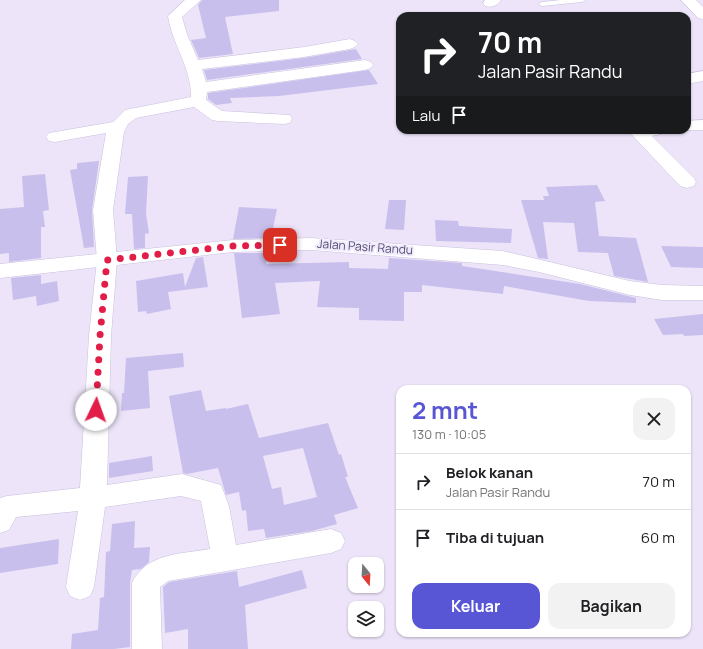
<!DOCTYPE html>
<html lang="id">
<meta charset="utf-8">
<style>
body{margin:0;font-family:Manrope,sans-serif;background:#f2f2f2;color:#202124;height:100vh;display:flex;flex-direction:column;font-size:15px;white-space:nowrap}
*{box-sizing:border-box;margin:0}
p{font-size:13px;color:#757577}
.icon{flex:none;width:22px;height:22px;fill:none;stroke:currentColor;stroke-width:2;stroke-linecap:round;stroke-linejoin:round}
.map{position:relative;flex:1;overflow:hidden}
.details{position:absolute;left:396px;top:385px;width:295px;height:252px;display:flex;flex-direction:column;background:#fff;border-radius:12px;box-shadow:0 1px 3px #0004}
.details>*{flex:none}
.guide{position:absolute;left:396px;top:12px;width:295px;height:122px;border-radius:12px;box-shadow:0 1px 3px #0004;background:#202124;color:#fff;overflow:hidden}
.needle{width:26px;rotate:162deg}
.fabs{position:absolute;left:348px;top:557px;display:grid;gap:8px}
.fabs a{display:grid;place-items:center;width:36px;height:36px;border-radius:8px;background:#fff;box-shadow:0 1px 3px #0004;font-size:20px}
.pin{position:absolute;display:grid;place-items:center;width:34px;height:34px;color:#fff;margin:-17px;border-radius:8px;box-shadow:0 2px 6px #0006}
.me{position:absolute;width:44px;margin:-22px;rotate:3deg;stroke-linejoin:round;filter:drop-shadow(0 0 3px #0008)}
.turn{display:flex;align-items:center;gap:14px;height:84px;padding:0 16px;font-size:18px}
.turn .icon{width:52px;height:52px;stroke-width:2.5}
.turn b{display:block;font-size:28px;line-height:34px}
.then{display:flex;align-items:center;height:38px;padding:0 16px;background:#0003;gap:8px;font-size:15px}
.round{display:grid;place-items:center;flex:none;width:42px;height:42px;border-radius:12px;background:#f2f2f2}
.overview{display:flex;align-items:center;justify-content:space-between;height:68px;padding:0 16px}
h1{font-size:24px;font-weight:700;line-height:30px;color:#5956d6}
.action{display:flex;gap:8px;margin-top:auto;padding:8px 16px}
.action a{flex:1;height:46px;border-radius:12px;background:#5956d6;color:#fff;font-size:16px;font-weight:700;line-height:46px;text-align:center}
.action a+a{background:#f2f2f2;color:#202124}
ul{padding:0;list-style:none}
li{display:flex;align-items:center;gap:12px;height:56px;padding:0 16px;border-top:1px solid #e0e0e0}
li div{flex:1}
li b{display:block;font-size:15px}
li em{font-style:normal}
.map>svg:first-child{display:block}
.building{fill:#c8bfec;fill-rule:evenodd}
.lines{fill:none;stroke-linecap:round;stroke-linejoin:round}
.service-casing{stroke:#c8c1dd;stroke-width:1}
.minor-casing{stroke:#c8c1dd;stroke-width:1}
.tertiary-casing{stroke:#c8c1dd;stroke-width:1}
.service{fill:#fff;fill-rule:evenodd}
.minor{fill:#fff;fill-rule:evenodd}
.tertiary{fill:#fff;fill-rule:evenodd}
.route{stroke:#e11d48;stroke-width:7;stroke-dasharray:0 12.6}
.labels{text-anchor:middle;stroke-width:4;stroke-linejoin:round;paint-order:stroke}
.street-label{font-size:12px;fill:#524d6f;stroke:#f1eafd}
</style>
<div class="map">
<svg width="703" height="649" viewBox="0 0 703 649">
<rect width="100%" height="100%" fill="#ede4f9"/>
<!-- building -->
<g class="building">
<path d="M202,0h77v11l-54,6 8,37 -34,4 -8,-18 15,-2 -8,-33z"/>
<path d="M356,49l6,10 -155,21 -3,-10 100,-12z"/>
<path d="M369,70l9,14 -99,12 -49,2 2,5 -16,2 -8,-6v-6z"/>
<path d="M99,161l-7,49 2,37 -10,1 -14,-78 7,-1v-6z"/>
<path d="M45,174l4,36 -6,1 2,16h-4v31l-32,4v-9l-9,1v-45l24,-2 -2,-31z"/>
<path d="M148,176l-2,38 3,19 -4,1v14l-11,1 -2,-35h-7l3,-37z"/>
<path d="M597,185l8,16 -10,1 4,34 37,2 12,44 -34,-6 -6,-23 -30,-1 -4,-29 -31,-1 5,37 -10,-1 -17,-58h23l-1,-4h6l-3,-9z"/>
<path d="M389,200h17l-2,30 -19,-1z"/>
<path d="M239,207l38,2 -6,29 -38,1z"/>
<path d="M435,220l23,1 1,5 53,3 -1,14 -75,-2z"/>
<path d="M661,246l42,1v21l-32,-1z"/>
<path d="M234,253h34l-2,11 83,-2v6l39,1 1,-11 73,5v3l118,18 56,14v5l-47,-2 -85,-15 -1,8 -81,-9v7h-18v29l-45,-1v-12l-42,-1 3,-26 -45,2 5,31 -38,4z"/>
<path d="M203,257l5,30 -40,5 3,17 -24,5 -1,-3 -8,1 -2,-31 47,-8 2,14 11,-29z"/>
<path d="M41,275v9l16,-3 2,20 -22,5 -1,-10 -23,4 -2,-22z"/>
<path d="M703,314v21l-19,1 -1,-2 -20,1 -9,-16z"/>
<path d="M183,353l1,14 -36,4 2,37 -29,3 1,-18h2l2,-35z"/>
<path d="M201,390l5,21 20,-3v1l22,-5 11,34 69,-15 11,32 2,-1 7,23h-3l13,31 -24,7 3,9 -25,7 -46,7 -2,-9 -16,2 -2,-21 -4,1 -3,-19 -13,3 -8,-27 -31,6 -4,-1 -14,-77zM303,448l14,49 -33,8 -3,-18 -9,2 -9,-33z"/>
<path d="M152,456l1,15 -44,7v-15z"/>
<path d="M135,521l-1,27 16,-1 -1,15 -8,7 -9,1 -2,13v64l-16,2h-43l1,-15 26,-4 2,-32 4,-1 2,-45 4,-1 2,-27z"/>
<path d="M59,539l-1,25 -58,9v-25z"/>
<path d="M302,570l5,18 -62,17 3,44h-60v-20l-23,4 -2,-46 6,-5 68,-11 2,16z"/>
</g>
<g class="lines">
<defs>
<path id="service" d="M561,0h25l-4,2 -40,4 -4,-2 4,-2z"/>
<g id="minor">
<path d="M185,0h16l-19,17 6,20 10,23 106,-13 46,-8 5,2 3,3 -3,3 -5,2 -46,8 -102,12 4,13 159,-22 6,2 2,3 -2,3 -6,2 -158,22 -1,8 16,11 68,4 2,4 -2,4 -6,1 -66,-3 -6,-1 -18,-13 -58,11 -8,6 -4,8 -11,78 4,50 -6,76 -4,149 75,-11 39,11 8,21 7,39 95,-16 10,4 4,8 -4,8 -10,4 -163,28 -8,6 2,62h-30v-66c14,-30 49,-29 78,-34l-9,-48 -20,-5 -76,11 -11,80 -4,9 -10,4 -10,-4 -4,-9 12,-76 -62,6 -7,13 -9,3v-35l7,-2 73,-8 9,-152 8,-76 -4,-50 13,-77 -51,9 -6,-1 -3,-4 3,-4 6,-1 58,-10 12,-12 66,-13c1,-28 -19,-53 -23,-81z"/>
<path d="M485,0h16c-4,6 -9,8 -16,6l-2,-3z"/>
<path d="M703,71v10l-16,3v-10z"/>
<path d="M703,120v10h-21h5v-9z"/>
<path d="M632,130h32l-3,4 -9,2 42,42 2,4 -2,4 -7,2 -7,-2 -47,-50 -3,-4z"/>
</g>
<g id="tertiary">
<path d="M681,0h15l7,7v12l-5,-1z"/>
<path d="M311,238l192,13 127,30 32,4 41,1v14h-41l-32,-5 -91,-23 -36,-7 -192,-15 -78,2 -233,26v-14l233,-24z"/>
</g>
</defs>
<!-- service casing -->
<use href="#service" class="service-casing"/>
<!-- minor casing -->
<use href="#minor" class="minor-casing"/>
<!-- tertiary casing -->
<use href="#tertiary" class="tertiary-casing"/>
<!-- service -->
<use href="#service" class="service"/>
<!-- minor -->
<use href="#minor" class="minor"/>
<!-- tertiary -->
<use href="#tertiary" class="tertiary"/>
</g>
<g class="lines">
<!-- route -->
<path class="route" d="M96,410l4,-74 7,-76 126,-14 47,-1"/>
</g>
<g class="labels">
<!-- street labels -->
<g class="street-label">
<text transform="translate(365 247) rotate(4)" y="4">Jalan Pasir Randu</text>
</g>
</g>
</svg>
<div class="fabs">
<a><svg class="needle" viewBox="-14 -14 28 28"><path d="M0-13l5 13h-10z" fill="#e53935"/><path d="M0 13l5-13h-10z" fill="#757577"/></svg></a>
<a><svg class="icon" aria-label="layers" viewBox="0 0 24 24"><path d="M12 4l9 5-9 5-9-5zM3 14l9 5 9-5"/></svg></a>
</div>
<div class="pin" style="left:280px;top:245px;background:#d93025"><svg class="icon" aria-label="arrive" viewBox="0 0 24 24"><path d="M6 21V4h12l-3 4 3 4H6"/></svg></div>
<svg class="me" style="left:96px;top:410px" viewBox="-20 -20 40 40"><circle r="19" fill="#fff"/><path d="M0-13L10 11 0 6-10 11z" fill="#e11d48"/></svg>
<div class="guide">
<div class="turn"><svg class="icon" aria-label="right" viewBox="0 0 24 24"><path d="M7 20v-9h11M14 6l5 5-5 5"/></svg><div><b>70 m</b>Jalan Pasir Randu</div></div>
<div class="then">Lalu<svg class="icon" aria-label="arrive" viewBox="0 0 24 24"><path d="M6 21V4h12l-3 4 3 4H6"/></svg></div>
</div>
<section class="details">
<div class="overview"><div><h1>2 mnt</h1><p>130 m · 10:05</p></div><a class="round"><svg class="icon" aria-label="close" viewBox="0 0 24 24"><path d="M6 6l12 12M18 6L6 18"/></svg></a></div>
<ul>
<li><svg class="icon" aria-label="right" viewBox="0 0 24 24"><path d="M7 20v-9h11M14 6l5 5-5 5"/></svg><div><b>Belok kanan</b><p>Jalan Pasir Randu</p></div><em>70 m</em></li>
<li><svg class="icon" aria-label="arrive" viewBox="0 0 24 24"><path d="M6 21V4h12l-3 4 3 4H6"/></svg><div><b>Tiba di tujuan</b></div><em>60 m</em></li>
</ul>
<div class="action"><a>Keluar</a><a>Bagikan</a></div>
</section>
</div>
